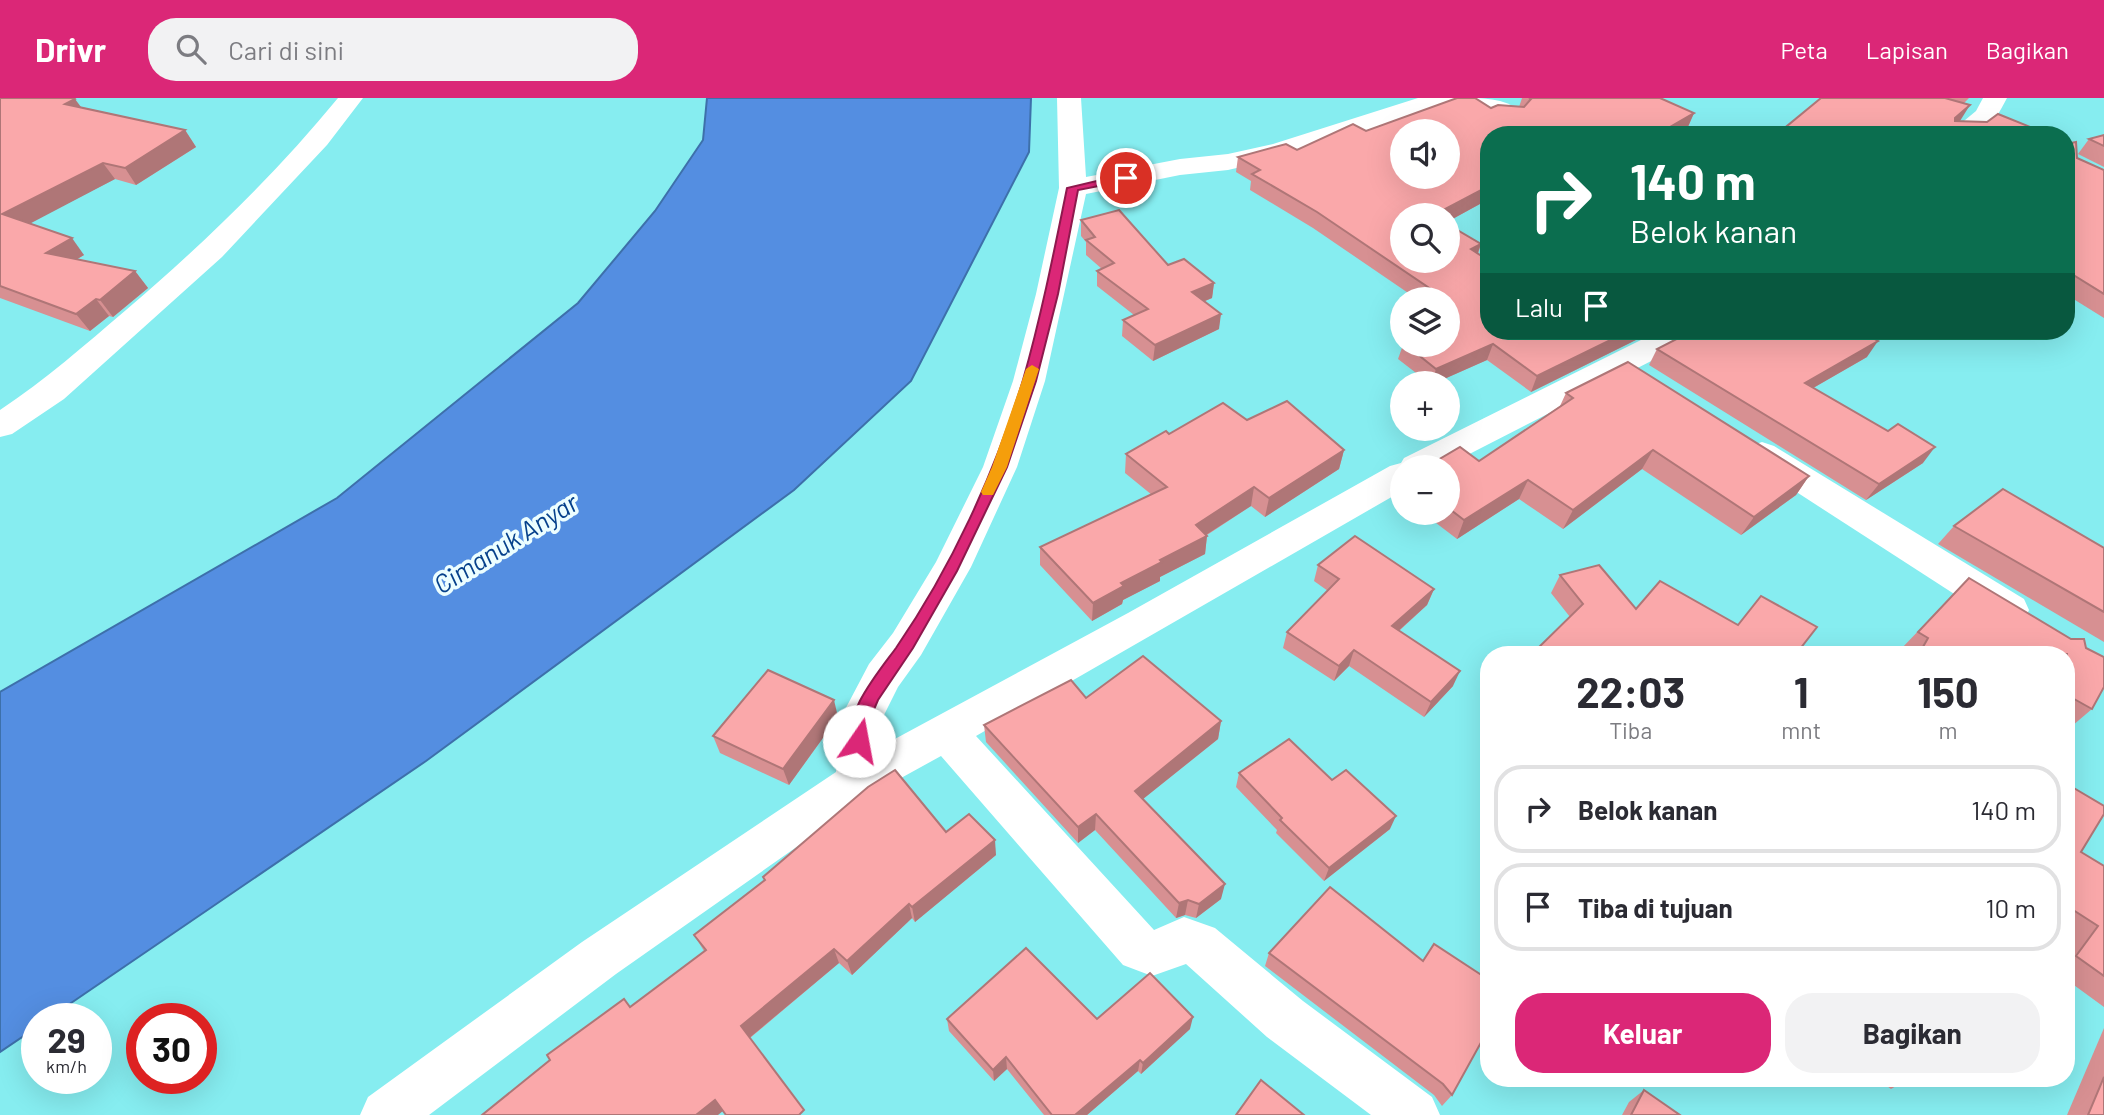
<!DOCTYPE html>
<html lang="id">
<meta charset="utf-8">
<style>
body{margin:0;font-family:Barlow,sans-serif;background:#f2f2f3;color:#2b2b33;height:100vh;display:flex;flex-direction:column;font-size:26px;white-space:nowrap}
*{box-sizing:border-box;margin:0}
p{font-size:23px;color:#7c7c81}
.icon{flex:none;width:38px;height:38px;fill:none;stroke:currentColor;stroke-width:2;stroke-linecap:round;stroke-linejoin:round}
.map{position:relative;flex:1;overflow:hidden}
.side{position:absolute;left:1480px;top:548px;width:595px;height:441px;display:flex;flex-direction:column;background:#fff;border-radius:28px;box-shadow:0 7px 28px #0002}
.side>*{flex:none}
.banner{position:absolute;left:1480px;top:28px;width:595px;height:214px;border-radius:28px;box-shadow:0 7px 28px #0002;background:#0b6e4f;color:#fff;overflow:hidden}
.buttons{position:absolute;left:1390px;top:21px;display:grid;gap:14px}
.buttons a{display:grid;place-items:center;width:70px;height:70px;border-radius:50%;background:#fff;box-shadow:0 7px 28px #0002;font-size:35px}
.speed{position:absolute;left:21px;top:905px;display:flex;gap:14px;font-size:35px;font-weight:700;text-align:center}
.speed>*{display:grid;place-content:center;width:91px;height:91px;border-radius:50%;background:#fff;box-shadow:0 7px 28px #0002;line-height:1}
.speed small{font-size:18px;font-weight:400}
.speed .limit{border:10px solid #d22;background:#fff;color:#111}
.pin{position:absolute;display:grid;place-items:center;width:60px;height:60px;color:#fff;margin:-30px;border:4px solid #fff;border-radius:50%;box-shadow:0 2px 7px #0007}
.me{position:absolute;width:77px;margin:-38px;rotate:12deg;stroke-linejoin:round;filter:drop-shadow(0 0 5px #0008)}
.turn{display:flex;align-items:center;gap:24px;height:147px;padding:0 35px;font-size:32px}
.turn .icon{width:91px;height:91px;stroke-width:2.5}
.turn b{display:block;font-size:49px;line-height:60px}
.then{display:flex;align-items:center;height:66px;padding:0 35px;background:#0003;gap:14px;font-size:26px}
.eta{display:flex;justify-content:space-evenly;align-items:center;height:119px;text-align:center}
.eta b{font-size:42px;font-weight:700;line-height:49px}
.button{display:flex;gap:14px;margin-top:auto;padding:14px 35px}
.button a{flex:1;height:80px;border-radius:28px;background:#db2777;color:#fff;font-size:28px;font-weight:700;line-height:80px;text-align:center}
.button a+a{background:#f2f2f3;color:#2b2b33}
ul{padding:0;list-style:none}
li{display:flex;align-items:center;gap:21px;height:88px;margin:0 14px 10px;padding:0 21px;border:4px solid #e1e1e2;border-radius:28px}
li div{flex:1}
li b{display:block;font-size:26px}
li em{font-style:normal}
header{display:flex;align-items:center;gap:42px;box-sizing:border-box;height:98px;padding:0 35px;background:#db2777;color:#fff}
header strong{font-size:33px}
nav{display:flex;gap:38px;margin-inline-start:auto;font-size:24px}
.search{width:490px;height:63px;background:#f2f2f3;display:flex;align-items:center;gap:18px;box-sizing:border-box;padding:0 24px;border-radius:28px;color:#7c7c81;font-size:26px}
.map>svg:first-child{display:block}
.water{fill:#548ee1;stroke:#3d70aa;stroke-width:2}
.lines{fill:none;stroke-linecap:round;stroke-linejoin:round}
.street{fill:#fff;fill-rule:evenodd}
.wall{fill:#d79092}
.shaded-wall{fill:#af7677}
.building{fill:#faa8aa;stroke:#af7677;stroke-width:2;fill-rule:evenodd}
.route{fill:#db2777;stroke:#8e194d;stroke-width:2}
.slow{fill:#f59e0b}
.labels{text-anchor:middle;stroke-width:7;stroke-linejoin:round;paint-order:stroke}
.water-label{font-size:26px;font-style:italic;fill:#06418b;stroke:#ecfeff}
</style>
<header>
<strong>Drivr</strong>
<div class="search"><svg class="icon" aria-label="search" viewBox="0 0 24 24"><circle cx="10" cy="10" r="6"/><path d="M15 15l6 6"/></svg>Cari di sini</div>
<nav><a>Peta</a><a>Lapisan</a><a>Bagikan</a></nav>
</header>
<div class="map">
<svg width="2104" height="1017" viewBox="0 0 2104 1017">
<rect width="100%" height="100%" fill="#86edf0"/>
<!-- water -->
<path class="water" d="M707,0h324l-2,54 -118,229 -117,109 -368,271 -377,257h-12v9l-37,25v-360l337,-194 241,-195 77,-92 48,-71z"/>
<g class="lines">
<!-- street -->
<g class="street">
<path d="M338,0h25l-36,47 -105,112 -158,142 -52,35 -12,3v-27c45,-30 85,-65 126,-100 76,-65 148,-134 212,-212z"/>
<path d="M1057,0h24l5,79 94,-18 48,-5 45,-10 145,-46h37l-3,5 -172,55 -52,12 -48,5 -94,19 -41,187 -28,86 -46,100 -50,88 -23,32 -17,34 -1,26 248,-134 262,-147 11,-3 3,-5 255,-127h40l-5,7 -33,18 -217,111h-42v24l-426,245 178,194 30,-13 31,11 88,73 129,96 8,18h-69l-104,-78 -81,-73 -34,12 -29,-11 -182,-209 -69,38 -256,180 -187,141h-69l8,-18 214,-155 254,-170 3,-51 30,-57 24,-31 43,-71 47,-95 30,-86 23,-87 23,-106z"/>
<path d="M1464,0c20,0 46,0 59,17l-4,5c-16,4 -46,-8 -55,-22z"/>
<path d="M1983,0h24c-17,33 -23,37 -60,37l29,-24z"/>
<path d="M1762,344l12,4 250,153 5,11 -5,11 -14,4 -14,-4 -246,-159 -5,-8 5,-8z"/>
</g>
</g>
<!-- wall -->
<g class="wall">
<path d="M0,0l81,9 104,23 11,17 -60,38 -21,-6 -86,44 55,32 -7,4 58,12 13,17 -35,29 -4,-1 -19,15 -90,-33z"/>
<path d="M1522,0h138l34,15 -7,16 -10,6h-188v64l-42,23v-7h-45l79,29 -3,10 11,77h165l-123,61 -44,-32 -52,23h-6l-31,-24 5,-14h44v-46h-30l-104,-71 -63,-38 1,-9 -15,-9 2,-15 59,-7 69,-19 125,-23 28,-1z"/>
<path d="M1819,0h150l-5,5 -5,18 -183,14 44,-36z"/>
<path d="M2104,37v32l-26,-13 11,-15z"/>
<path d="M2067,44l10,16 27,12v148l-37,-23z"/>
<path d="M1081,122l87,45 46,18 -2,15 -7,3 14,28 -66,32 -31,-25 1,-16 11,-5 -37,-29v-15l5,-2 -16,-14v-13l-5,-6z"/>
<path d="M1865,236l2,23 -54,31 110,75 -57,37 -217,-135 8,-16z"/>
<path d="M1566,295l243,83 -13,19 -55,40 -99,-66 -79,60 -44,-30 -62,40 -34,-26h24v-46l32,-6 81,-55z"/>
<path d="M1247,322l97,30 -5,19 -74,48 -14,-11 -44,29 -2,19 -45,23v4l-37,19 -1,4 -30,17 -52,-56v-18l112,-52 -27,-22 1,-19 43,-20z"/>
<path d="M1954,428l150,22v94l-166,-98z"/>
<path d="M1318,467l116,24 -7,16 -28,26 54,55 -29,31 -75,-51 -15,15 -51,-33 4,-16 41,-41 -14,-10z"/>
<path d="M1560,477l76,34 102,16 58,29h-262l2,-4 34,-33 -19,-24z"/>
<path d="M1969,480l102,61h13l2,9 18,9v30l-12,22 -20,17 -5,-3v-69h-157l-9,-5z"/>
<path d="M1086,600l135,23 -3,18 -75,60 78,100 -25,19 -11,-3 -9,3 -81,-88 -17,13 -92,-101 -2,-17z"/>
<path d="M838,619l-49,68 -69,-32 -7,-17z"/>
<path d="M1239,675l93,7 58,49 -66,52 -48,-48 1,-3 -41,-43z"/>
<path d="M2067,686l14,68 23,14v141l-37,-27v-30l7,-10 -7,-5z"/>
<path d="M946,734l50,23 -81,67 -3,-4 -60,57 -13,-12 -89,75 -27,73 -173,-51 74,-61 6,8 74,-56 -10,-16 70,-54 -1,-4z"/>
<path d="M1330,789l122,208 -10,11 -8,-11 -169,-129 4,-13z"/>
<path d="M947,921h150l93,10 -49,45 -3,-3 -51,44h-43l-37,-46 -13,12 -45,-50z"/>
<path d="M2104,930v87h-37z"/>
<path d="M1876,980h34l-19,11z"/>
<path d="M1644,992l36,25h-58l7,-13z"/>
</g>
<!-- shaded-wall -->
<g class="shaded-wall">
<path d="M75,1l12,16 -22,-11z"/>
<path d="M1970,7l-10,16 -15,12 10,-15z"/>
<path d="M1694,15l-7,16 -10,6h-21z"/>
<path d="M185,32l11,17 -60,38 -11,-17z"/>
<path d="M103,65l12,16 -99,52 -14,-17z"/>
<path d="M1489,88v13l-42,23v-7h-13z"/>
<path d="M72,140l12,17 -25,15 -13,-17z"/>
<path d="M1481,146l-6,16 -4,-11z"/>
<path d="M135,173l13,17 -35,29 -13,-17z"/>
<path d="M1214,185l-2,15 -22,9 2,-15z"/>
<path d="M96,201l13,17 -19,15 -14,-17z"/>
<path d="M1221,216l-2,15 -66,32 2,-16z"/>
<path d="M1629,233h25l-123,61 6,-16z"/>
<path d="M1878,243l-11,16 -73,42 11,-16z"/>
<path d="M1493,246l-6,16 -52,23h-3l4,-14z"/>
<path d="M1935,349l-12,16 -57,37 13,-16z"/>
<path d="M1344,352l-5,19 -74,48 4,-19z"/>
<path d="M1653,352l-11,19 -79,60 10,-19z"/>
<path d="M1809,378l-13,19 -55,40 13,-18z"/>
<path d="M1528,382l-9,19 -62,40 7,-19z"/>
<path d="M1254,389l-3,19 -53,34 9,-4 -2,18 -45,23v4l-37,19 -1,4 -30,17 1,-18 28,-20 39,-23 36,-35z"/>
<path d="M1434,491l-7,16 -41,37 6,-16z"/>
<path d="M1354,552l-5,16 -15,15 5,-15z"/>
<path d="M1460,573l-7,15 -29,31 7,-15z"/>
<path d="M834,602l4,17 -49,68 -6,-16z"/>
<path d="M1221,623l-3,18 -85,68 2,-16z"/>
<path d="M1096,716l-1,16 -17,13v-16z"/>
<path d="M1396,718l-6,13 -66,52 5,-13z"/>
<path d="M995,742l1,15 -81,67 -3,-15z"/>
<path d="M1225,786l-4,15 -25,19 3,-14z"/>
<path d="M1188,802l-3,15 -9,3 3,-15z"/>
<path d="M909,806l3,14 -60,57 -5,-14z"/>
<path d="M834,851l5,14 -91,76 -7,-13z"/>
<path d="M1193,919l-3,12 -49,45 2,-11z"/>
<path d="M1006,959l1,12 -13,12 -1,-11z"/>
<path d="M1140,962l-2,11 -51,44h-12z"/>
<path d="M715,1002l8,11 -5,4h-22z"/>
</g>
<!-- building -->
<g class="building">
<path d="M0,0h74l1,1 -10,5 120,26 -60,38 -22,-5 -101,51 70,24 -26,15 89,18 -35,29 -4,-1 -20,15 -76,-28z"/>
<path d="M1457,0h18l16,10 7,-3 26,2 7,-8 -2,-1h131l34,15 -38,22h-167v51l-55,29h-32v46h45v-37l34,20 -10,5 18,12v70h140l-92,45 -44,-32 -57,25 -30,-24h41v-21l9,-4 -9,-6v-15h-6l3,-1 -127,-86 -65,-38 8,-4 -22,-13 48,-13 11,6 56,-26 13,7zM1402,33h45v46h-45z"/>
<path d="M1821,0h124l25,7 -15,13v3l32,1 11,-8 52,21h-274z"/>
<path d="M2104,37v11l-15,-7z"/>
<path d="M2067,44l4,1 5,-1 1,16 27,12v124l-37,-23z"/>
<path d="M1119,112l49,55 16,-6 30,24 -22,9 29,22 -66,31 -32,-25 25,-11 -51,-38 17,-8 -28,-23 9,-3 -14,-17z"/>
<path d="M1692,233h168l18,10 -73,42 83,48 10,-7 37,23 -56,37 -222,-135z"/>
<path d="M1628,264l181,114 -55,41 -101,-67 -80,60 -45,-30 -64,40 -17,-13v-40h-21l34,-20 19,14 94,-63 -7,-5z"/>
<path d="M1287,303l57,49 -75,48 -15,-11 -58,38 11,11 -47,24 2,2 -41,21 3,3 -31,17 -53,-56 127,-60 -41,-33 40,-23 3,3 54,-31 24,17z"/>
<path d="M2003,391l101,59v64l-150,-86z"/>
<path d="M1355,438l79,53 -42,37 68,45 -29,31 -77,-52 -15,16 -52,-34 52,-53 -21,-14z"/>
<path d="M1599,467l37,44 24,-28 78,44 23,-29 56,31 -21,27h-253l-7,-4 47,-46 -23,-29z"/>
<path d="M1969,480l102,61h13l2,9 18,9v30l-12,22 -25,-14v-41h-148l9,-16 -10,-6z"/>
<path d="M1143,558l78,65 -86,70 90,93 -26,20 -11,-4 -9,3 -83,-89 -18,13 -94,-102 87,-45 15,18z"/>
<path d="M768,572l66,30 -51,69 -70,-33z"/>
<path d="M1289,641l43,41 14,-10 50,46 -67,52 -49,-48 2,-2 -43,-45z"/>
<path d="M895,672l51,62 23,-18 26,26 -83,67 -3,-3 -62,57 -13,-12 -93,77 63,84 -5,5h-73l-11,-15 -19,15h-214l68,-55 -3,-5 77,-56 6,8 76,-57 -12,-15 71,-55 -2,-3 105,-90z"/>
<path d="M2067,686l37,22v8l-23,38 23,14v110l-28,-20 22,-30 -31,-20z"/>
<path d="M1330,789l93,74 11,-17 55,36v48l-37,67 -9,-11 -174,-131z"/>
<path d="M1026,850l71,71 53,-46 43,44 -50,46 -3,-3 -65,55h-23l-46,-58 -13,13 -46,-51z"/>
<path d="M2104,979v38h-16z"/>
<path d="M1261,982l43,35h-68z"/>
<path d="M1644,992l36,25h-49z"/>
</g>
<!-- route -->
<path class="route" d="M1126,76l4,1v5l-52,10 -20,104 -22,87 -29,86 -50,104 -44,77 -35,52 -9,21 -4,26 -6,2 -6,-2c-14,-29 27,-77 43,-99 55,-80 99,-175 127,-268 18,-63 31,-128 44,-192z"/>
<!-- slow -->
<path class="slow" d="M1032,267l7,4 -32,98 -14,28h-10l-2,-3 11,-25 34,-98z"/>
<g class="labels">
<!-- water labels -->
<g class="water-label">
<text transform="translate(506 446) rotate(-32)" y="9">Cimanuk Anyar</text>
</g>
</g>
</svg>
<div class="buttons">
<a><svg class="icon" aria-label="sound" viewBox="0 0 24 24"><path d="M4 9h4l5-4v14l-5-4H4zM17 9q2 3 0 6"/></svg></a>
<a><svg class="icon" aria-label="search" viewBox="0 0 24 24"><circle cx="10" cy="10" r="6"/><path d="M15 15l6 6"/></svg></a>
<a><svg class="icon" aria-label="layers" viewBox="0 0 24 24"><path d="M12 4l9 5-9 5-9-5zM3 14l9 5 9-5"/></svg></a>
<a>+</a>
<a>−</a>
</div>
<div class="speed"><div>29<small>km/h</small></div><div class="limit">30</div></div>
<div class="pin" style="left:1126px;top:80px;background:#d93025"><svg class="icon" aria-label="arrive" viewBox="0 0 24 24"><path d="M6 21V4h12l-3 4 3 4H6"/></svg></div>
<svg class="me" style="left:859px;top:643px" viewBox="-20 -20 40 40"><circle r="19" fill="#fff"/><path d="M0-13L10 11 0 6-10 11z" fill="#db2777"/></svg>
<div class="banner">
<div class="turn"><svg class="icon" aria-label="right" viewBox="0 0 24 24"><path d="M7 20v-9h11M14 6l5 5-5 5"/></svg><div><b>140 m</b>Belok kanan</div></div>
<div class="then">Lalu<svg class="icon" aria-label="arrive" viewBox="0 0 24 24"><path d="M6 21V4h12l-3 4 3 4H6"/></svg></div>
</div>
<section class="side">
<div class="eta">
<div><b>22:03</b><p>Tiba</p></div>
<div><b>1</b><p>mnt</p></div>
<div><b>150</b><p>m</p></div>
</div>
<ul>
<li><svg class="icon" aria-label="right" viewBox="0 0 24 24"><path d="M7 20v-9h11M14 6l5 5-5 5"/></svg><div><b>Belok kanan</b></div><em>140 m</em></li>
<li><svg class="icon" aria-label="arrive" viewBox="0 0 24 24"><path d="M6 21V4h12l-3 4 3 4H6"/></svg><div><b>Tiba di tujuan</b></div><em>10 m</em></li>
</ul>
<div class="button"><a>Keluar</a><a>Bagikan</a></div>
</section>
</div>
